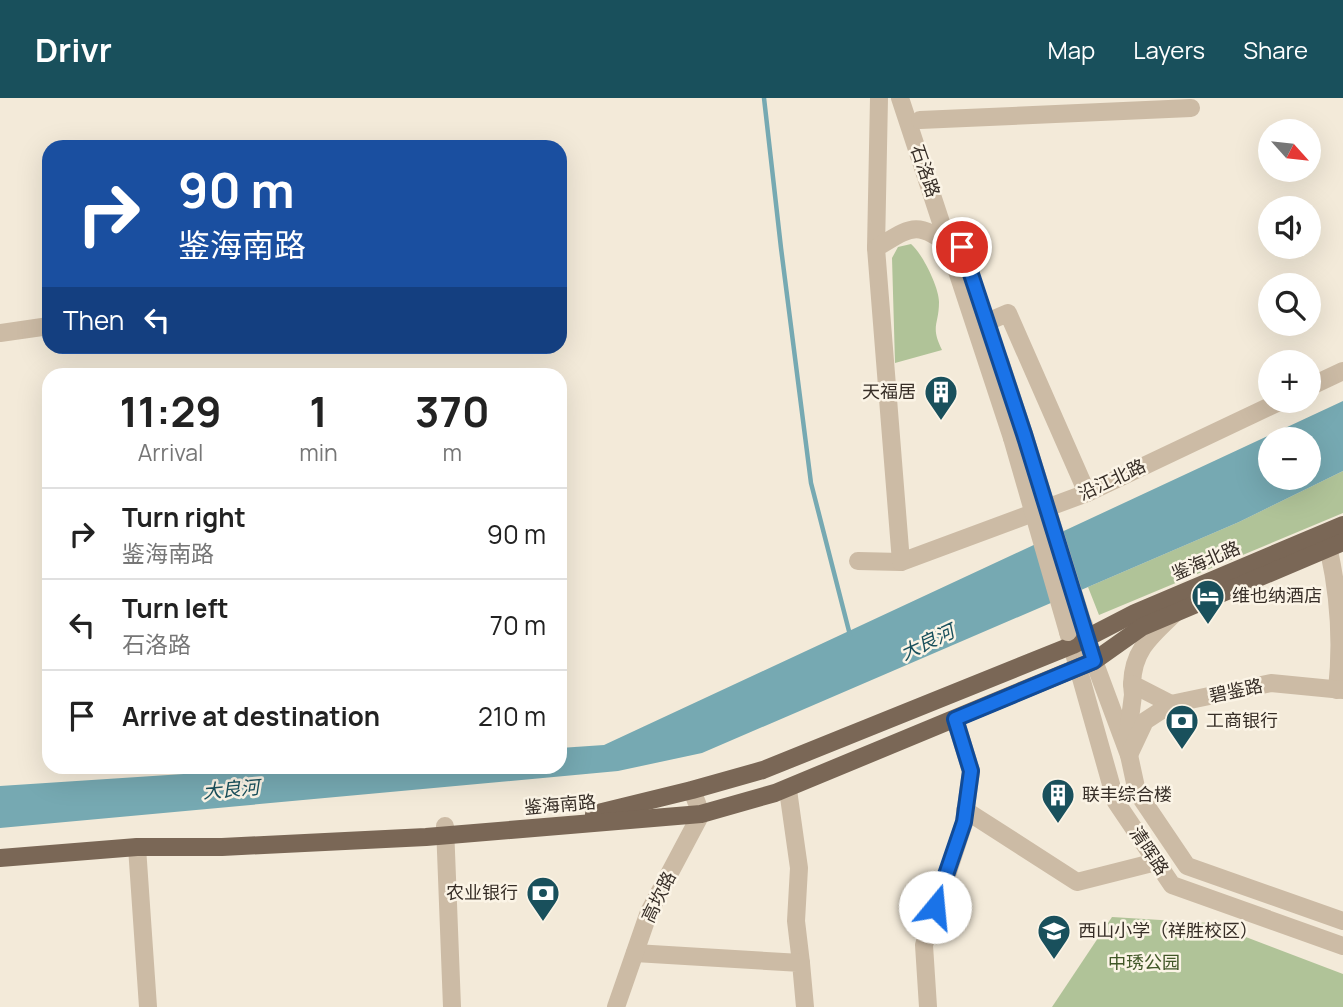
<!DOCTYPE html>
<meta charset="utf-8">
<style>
body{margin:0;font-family:Manrope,"Noto Sans SC",sans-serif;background:#f6f6f6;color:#222;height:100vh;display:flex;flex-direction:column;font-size:26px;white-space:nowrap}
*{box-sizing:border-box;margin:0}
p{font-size:23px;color:#767676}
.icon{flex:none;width:38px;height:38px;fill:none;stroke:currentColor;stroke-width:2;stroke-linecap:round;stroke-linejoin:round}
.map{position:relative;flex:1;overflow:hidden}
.panel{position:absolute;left:42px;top:270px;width:525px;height:406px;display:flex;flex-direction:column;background:#fff;border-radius:21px;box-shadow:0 7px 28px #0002}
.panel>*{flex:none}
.banner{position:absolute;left:42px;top:42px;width:525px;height:214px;border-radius:21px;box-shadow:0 7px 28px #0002;background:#1a4fa0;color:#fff;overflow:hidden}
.needle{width:46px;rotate:117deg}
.controls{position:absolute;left:1258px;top:21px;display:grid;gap:14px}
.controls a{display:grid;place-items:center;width:63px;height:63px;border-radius:50%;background:#fff;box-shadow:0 7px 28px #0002;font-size:35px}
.pin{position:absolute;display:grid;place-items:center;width:60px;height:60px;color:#fff;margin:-30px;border:4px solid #fff;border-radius:50%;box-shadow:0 2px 7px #0007}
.me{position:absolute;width:77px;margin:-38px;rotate:17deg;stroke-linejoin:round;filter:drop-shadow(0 0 5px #0008)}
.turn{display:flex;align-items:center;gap:24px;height:147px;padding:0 21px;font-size:32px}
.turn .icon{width:91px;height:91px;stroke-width:2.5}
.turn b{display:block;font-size:49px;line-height:60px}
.then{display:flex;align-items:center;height:66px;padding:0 21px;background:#0003;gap:14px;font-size:26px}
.eta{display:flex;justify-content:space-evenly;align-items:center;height:119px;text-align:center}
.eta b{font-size:42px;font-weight:700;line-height:49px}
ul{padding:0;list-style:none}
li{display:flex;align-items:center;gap:21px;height:91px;padding:0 21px;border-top:2px solid #e0e0e0}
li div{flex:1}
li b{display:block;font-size:26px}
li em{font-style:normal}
header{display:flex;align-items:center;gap:42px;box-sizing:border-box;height:98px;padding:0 35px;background:#19505c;color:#fff}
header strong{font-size:33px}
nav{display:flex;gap:38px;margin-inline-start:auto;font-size:24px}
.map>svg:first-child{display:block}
.green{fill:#b0c398}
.water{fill:#76a9b2;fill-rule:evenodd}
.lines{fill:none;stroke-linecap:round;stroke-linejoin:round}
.stream{stroke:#76a9b2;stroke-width:4.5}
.minor{stroke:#ccbba5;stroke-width:18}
.major{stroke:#7a6756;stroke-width:18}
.minor-bridge{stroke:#ccbba5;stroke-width:18}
.route-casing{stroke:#114b97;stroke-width:18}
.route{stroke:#1a73e8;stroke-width:12}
.labels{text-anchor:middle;stroke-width:5;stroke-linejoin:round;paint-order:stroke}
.street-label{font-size:18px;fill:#372e27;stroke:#fbf4e6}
.poi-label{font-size:18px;fill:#372e27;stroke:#fbf4e6;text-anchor:start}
.park-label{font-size:18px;fill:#415728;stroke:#fbf4e6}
.water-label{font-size:19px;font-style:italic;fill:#19505c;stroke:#fbf4e6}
</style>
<header>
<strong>Drivr</strong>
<nav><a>Map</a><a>Layers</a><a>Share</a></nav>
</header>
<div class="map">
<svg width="1343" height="909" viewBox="0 0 1343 909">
<rect width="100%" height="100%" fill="#f3ead9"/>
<!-- green -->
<g class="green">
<path d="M911,146c11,9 28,43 28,58 0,23 -9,24 3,48l-47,13 -3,-105 6,-11z"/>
<path d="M1343,373v42l-244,102 -11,-28 151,-65z"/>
<path d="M1112,819l97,6 134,51v33h-291z"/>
</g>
<!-- water -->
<path class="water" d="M1343,303v70l-104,51 -537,231 -84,18 -618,57v-42l292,-19 268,-1v-18l44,-3zM1270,341h39v39h-39z"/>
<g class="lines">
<!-- stream -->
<path class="stream" d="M764,0l17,150 30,235 39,152"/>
<!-- minor -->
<g class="minor">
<path d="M900,0l112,340"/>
<path d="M920,22l271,-12"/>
<path d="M876,150l3,-150"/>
<path d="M987,224l21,-9 79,180"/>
<path d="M0,235l49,-7"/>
<path d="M1000,263l24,73"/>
<path d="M1309,289l34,-16"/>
<path d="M1329,453c10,45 13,93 8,139"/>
<path d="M858,463l43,1 186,-69 194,-92"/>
<path d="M901,464l-25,-314c34,-20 40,-29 74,-2"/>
<path d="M1084,527l10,36 35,94 8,37 50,74 156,55"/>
<path d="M1068,534l48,170 56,83 171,61"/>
<path d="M1171,606l-39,-20c1,-34 19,-48 42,-70"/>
<path d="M1127,644l6,-47 -1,-11"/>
<path d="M1129,657l16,-34 26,-17 100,-21 72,7"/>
<path d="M788,692l11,78 -3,53 5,42"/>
<path d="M965,712l112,72 79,-20"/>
<path d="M445,728l7,181"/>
<path d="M137,749l11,160"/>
<path d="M635,855l166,10 4,44"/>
<path d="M616,909l33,-95 52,-98 -9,-24"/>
<path d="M928,909l-4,-62 40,-122 7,-52 -16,-52"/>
</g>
<!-- major -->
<g class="major">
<path d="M594,716l98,-24 71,-20 310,-125 62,-32 208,-88"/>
<path d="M0,760l137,-11h85l204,-10 275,-23 74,-21 304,-126 15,-6 48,-34 201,-85"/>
</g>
<!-- minor-bridge -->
<g class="minor-bridge">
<path d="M1024,336l59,190"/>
<path d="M1012,340l56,194"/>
</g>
</g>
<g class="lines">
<defs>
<path id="route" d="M935,809l29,-85 7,-51 -16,-52 139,-58 -70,-227 -62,-187"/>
</defs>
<!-- route casing -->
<use href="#route" class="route-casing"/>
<!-- route -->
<use href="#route" class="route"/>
</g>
<!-- icons -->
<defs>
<symbol id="building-pin" viewBox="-11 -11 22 30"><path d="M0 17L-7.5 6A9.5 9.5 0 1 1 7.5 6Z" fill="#19505c" stroke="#fbf4e6"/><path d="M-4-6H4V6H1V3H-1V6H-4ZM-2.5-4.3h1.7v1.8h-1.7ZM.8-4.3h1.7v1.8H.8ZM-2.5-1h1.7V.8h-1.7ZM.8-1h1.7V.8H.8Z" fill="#fff"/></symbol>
<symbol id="hotel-pin" viewBox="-11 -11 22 30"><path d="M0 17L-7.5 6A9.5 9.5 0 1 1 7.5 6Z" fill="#19505c" stroke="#fbf4e6"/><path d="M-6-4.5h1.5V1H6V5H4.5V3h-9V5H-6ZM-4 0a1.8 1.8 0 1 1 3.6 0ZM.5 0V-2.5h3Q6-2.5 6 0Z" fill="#fff"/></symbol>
<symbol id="bank-pin" viewBox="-11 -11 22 30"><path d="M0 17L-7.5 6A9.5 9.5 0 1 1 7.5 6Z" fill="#19505c" stroke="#fbf4e6"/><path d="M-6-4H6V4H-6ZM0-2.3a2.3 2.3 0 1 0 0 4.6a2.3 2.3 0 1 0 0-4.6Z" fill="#fff"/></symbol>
<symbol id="school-pin" viewBox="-11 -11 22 30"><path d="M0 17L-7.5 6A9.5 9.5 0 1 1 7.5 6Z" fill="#19505c" stroke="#fbf4e6"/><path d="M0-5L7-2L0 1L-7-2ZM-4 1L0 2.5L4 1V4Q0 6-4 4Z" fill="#fff"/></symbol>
</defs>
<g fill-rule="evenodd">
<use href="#building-pin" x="922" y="275" width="38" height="52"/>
<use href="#hotel-pin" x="1189" y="479" width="38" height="52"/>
<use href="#bank-pin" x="1163" y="604" width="38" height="52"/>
<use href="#building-pin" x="1039" y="678" width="38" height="52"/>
<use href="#bank-pin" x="524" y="776" width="38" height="52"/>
<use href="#school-pin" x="1035" y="814" width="38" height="52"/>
</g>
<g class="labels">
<!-- street labels -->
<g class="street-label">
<text transform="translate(925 73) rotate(71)" y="6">石洛路</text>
<text transform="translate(1112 382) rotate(-25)" y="6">沿江北路</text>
<text transform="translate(1206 463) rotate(-23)" y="6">鉴海北路</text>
<text transform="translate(1236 593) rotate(-12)" y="6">碧鉴路</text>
<text transform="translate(560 707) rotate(-5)" y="6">鉴海南路</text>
<text transform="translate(1149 753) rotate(56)" y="6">清晖路</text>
<text transform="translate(659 799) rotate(-64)" y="6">高坎路</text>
</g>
<!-- poi labels -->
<g class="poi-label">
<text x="916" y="300" text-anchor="end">天福居</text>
<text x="1232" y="504">维也纳酒店</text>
<text x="1206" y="629">工商银行</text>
<text x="1082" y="703">联丰综合楼</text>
<text x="518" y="801" text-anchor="end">农业银行</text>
<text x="1078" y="839">西山小学（祥胜校区）</text>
</g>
<!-- park labels -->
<g class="park-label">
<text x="1144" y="871">中琇公园</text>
</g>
<!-- water labels -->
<g class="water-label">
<text transform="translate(927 544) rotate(-25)" y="7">大良河</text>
<text transform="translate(231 691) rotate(-5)" y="7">大良河</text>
</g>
</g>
</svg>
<div class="controls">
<a><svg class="needle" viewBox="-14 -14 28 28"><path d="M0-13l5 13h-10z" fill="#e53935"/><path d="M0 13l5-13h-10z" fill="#767676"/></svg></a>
<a><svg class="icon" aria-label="sound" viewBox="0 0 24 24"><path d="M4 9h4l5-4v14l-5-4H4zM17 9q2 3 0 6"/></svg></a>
<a><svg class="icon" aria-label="search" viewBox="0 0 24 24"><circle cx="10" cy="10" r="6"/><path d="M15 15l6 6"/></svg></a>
<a>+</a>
<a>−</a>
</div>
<div class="pin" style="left:962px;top:149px;background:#d93025"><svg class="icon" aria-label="arrive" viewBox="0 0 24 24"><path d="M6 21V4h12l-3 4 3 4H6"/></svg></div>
<svg class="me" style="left:935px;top:809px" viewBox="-20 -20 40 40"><circle r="19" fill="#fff"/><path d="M0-13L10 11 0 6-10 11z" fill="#1a73e8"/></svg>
<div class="banner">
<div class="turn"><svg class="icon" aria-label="right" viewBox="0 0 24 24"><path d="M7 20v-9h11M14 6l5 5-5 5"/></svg><div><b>90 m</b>鉴海南路</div></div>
<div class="then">Then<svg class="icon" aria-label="left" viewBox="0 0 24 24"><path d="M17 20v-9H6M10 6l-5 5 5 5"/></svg></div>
</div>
<section class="panel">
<div class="eta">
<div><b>11:29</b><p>Arrival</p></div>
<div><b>1</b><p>min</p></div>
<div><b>370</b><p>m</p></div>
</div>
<ul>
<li><svg class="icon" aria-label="right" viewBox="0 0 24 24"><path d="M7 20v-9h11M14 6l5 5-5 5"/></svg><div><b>Turn right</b><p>鉴海南路</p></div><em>90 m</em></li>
<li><svg class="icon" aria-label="left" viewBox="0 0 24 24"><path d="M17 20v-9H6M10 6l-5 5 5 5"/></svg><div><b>Turn left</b><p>石洛路</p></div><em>70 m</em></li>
<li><svg class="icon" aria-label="arrive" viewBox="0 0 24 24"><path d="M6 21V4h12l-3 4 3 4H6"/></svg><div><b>Arrive at destination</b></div><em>210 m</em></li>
</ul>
</section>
</div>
